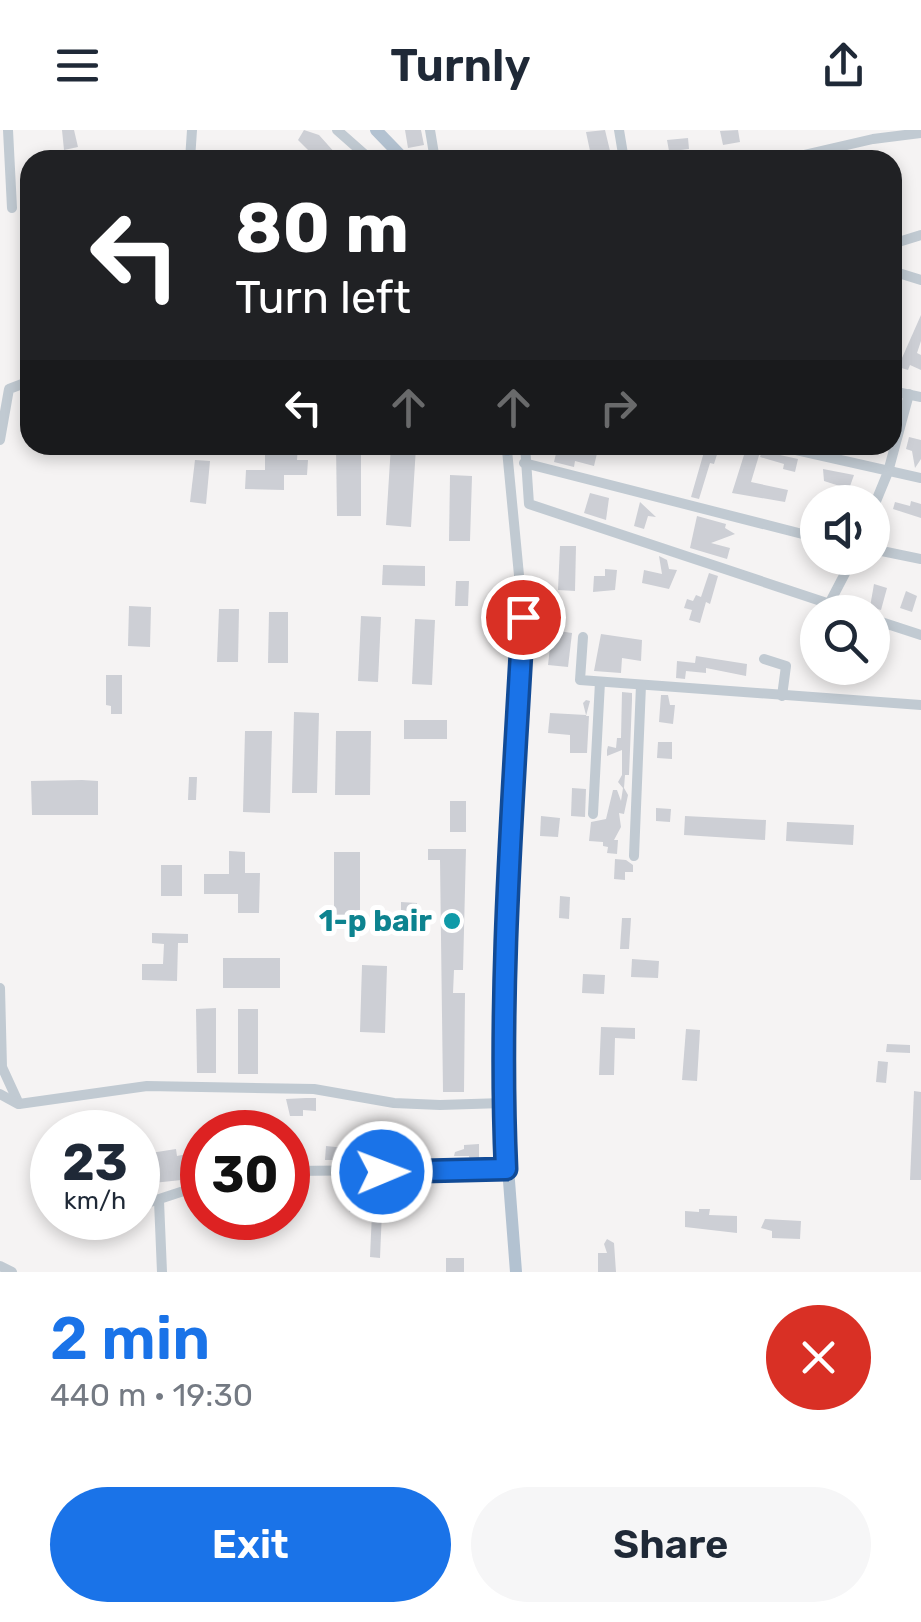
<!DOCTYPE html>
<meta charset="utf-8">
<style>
body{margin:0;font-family:Rubik,sans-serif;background:#f6f6f7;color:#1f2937;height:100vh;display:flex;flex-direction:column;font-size:38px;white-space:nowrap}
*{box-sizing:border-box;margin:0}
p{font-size:32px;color:#747a83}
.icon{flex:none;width:55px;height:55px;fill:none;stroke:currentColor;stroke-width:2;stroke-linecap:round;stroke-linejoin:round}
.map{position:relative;height:1142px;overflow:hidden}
.side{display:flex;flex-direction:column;background:#fff;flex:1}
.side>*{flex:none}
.guide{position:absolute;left:20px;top:20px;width:882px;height:305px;border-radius:30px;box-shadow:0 5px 15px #0003;background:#202124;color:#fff;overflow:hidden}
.buttons{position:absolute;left:800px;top:355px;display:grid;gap:20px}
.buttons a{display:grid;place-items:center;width:90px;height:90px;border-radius:50%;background:#fff;box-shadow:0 5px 15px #0003;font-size:50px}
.speed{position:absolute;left:30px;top:980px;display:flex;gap:20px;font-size:50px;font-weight:700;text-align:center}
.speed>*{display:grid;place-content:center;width:130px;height:130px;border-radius:50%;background:#fff;box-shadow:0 5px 15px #0003;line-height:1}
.speed small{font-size:25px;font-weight:400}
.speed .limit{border:15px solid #d22;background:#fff;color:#111}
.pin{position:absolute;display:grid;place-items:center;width:85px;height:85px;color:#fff;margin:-42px;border:5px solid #fff;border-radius:50%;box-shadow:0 2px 10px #0007}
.me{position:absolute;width:110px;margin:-55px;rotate:89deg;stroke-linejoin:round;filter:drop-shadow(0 0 8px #0008)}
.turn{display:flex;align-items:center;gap:35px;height:210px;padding:0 50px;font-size:45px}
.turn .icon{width:130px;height:130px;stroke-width:2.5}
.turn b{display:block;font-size:70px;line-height:85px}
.lanes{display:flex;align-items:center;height:95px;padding:0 50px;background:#0003;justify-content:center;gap:50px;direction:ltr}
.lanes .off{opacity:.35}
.round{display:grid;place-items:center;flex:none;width:105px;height:105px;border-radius:52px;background:#f6f6f7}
.summary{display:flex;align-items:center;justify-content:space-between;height:170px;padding:0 50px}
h1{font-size:60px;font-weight:600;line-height:75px;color:#1a73e8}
.button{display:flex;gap:20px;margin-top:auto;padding:20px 50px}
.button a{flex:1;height:115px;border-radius:60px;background:#1a73e8;color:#fff;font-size:40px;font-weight:600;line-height:115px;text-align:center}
.button a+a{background:#f6f6f7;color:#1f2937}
header{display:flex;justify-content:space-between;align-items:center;height:130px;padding:0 50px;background:#fff;font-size:45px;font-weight:600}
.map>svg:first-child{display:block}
.building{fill:#cdcfd5}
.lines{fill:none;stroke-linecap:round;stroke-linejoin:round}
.minor{stroke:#c1cad2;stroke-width:10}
.major{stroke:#b3c2d1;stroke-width:12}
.route-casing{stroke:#114b97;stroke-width:25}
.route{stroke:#1a73e8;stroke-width:18}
.culture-dot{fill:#0f9aa8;stroke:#fff;stroke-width:4}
.labels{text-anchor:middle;stroke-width:10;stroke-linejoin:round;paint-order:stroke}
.culture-label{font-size:30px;font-weight:bold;fill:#0d838f;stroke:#fff;text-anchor:end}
</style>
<header><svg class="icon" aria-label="menu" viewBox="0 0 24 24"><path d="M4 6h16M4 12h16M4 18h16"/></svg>Turnly<svg class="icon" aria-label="share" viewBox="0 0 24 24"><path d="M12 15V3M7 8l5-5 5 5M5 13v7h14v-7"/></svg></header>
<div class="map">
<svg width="921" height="1142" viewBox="0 0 921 1142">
<rect width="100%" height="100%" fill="#f5f3f3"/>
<!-- building -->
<g class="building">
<path d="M62,0h12l4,17 -14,3z"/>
<path d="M304,0l15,5 17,19 -6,6h-20l4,-4 -16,-16z"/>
<path d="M405,0h16l3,15 -16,3z"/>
<path d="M605,0l6,25 -10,2 -2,-7 -9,1 -4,-19z"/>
<path d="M738,0l2,12 -17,3 -3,-14z"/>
<path d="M688,8l1,11 -8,1v4l-8,1 -1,-4h-3l-2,-11z"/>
<path d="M921,185v26l-4,12 4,2v15l-11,-5 -2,5 -10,-3z"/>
<path d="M909,307l12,3v19l-6,9 -3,-17 -6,-2z"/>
<path d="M265,315h33l-1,15h11l-1,15h-23v15l-39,-1 1,-19h19z"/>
<path d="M336,315h25v71h-24z"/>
<path d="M391,315l25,2 -5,80 -25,-2z"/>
<path d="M558,315h41l-5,21 -19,-5 -1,6 -20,-5z"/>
<path d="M706,315h28l26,7 -9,30 37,8 -3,12 -53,-9 12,-38 -24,-6v-4l-6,19 -4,-1 -11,36 -8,-2z"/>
<path d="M762,321l36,8 -3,13 -12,-3 1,-5 -24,-7z"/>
<path d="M195,330l15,1 -4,43 -16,-2z"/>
<path d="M823,339l31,6 -5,14 -25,-8z"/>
<path d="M450,345l22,1 -2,65h-21z"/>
<path d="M590,363l19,5 -3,22 -22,-7z"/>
<path d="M911,371l10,3v14l-28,-9 2,-7 15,4z"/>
<path d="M640,372l16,15 -8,-1 -4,13 -10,-3z"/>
<path d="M697,386l29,8 -1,4 10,6 -24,9 19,5 -3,11 -37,-11z"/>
<path d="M560,416h16l-1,45 -17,-1z"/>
<path d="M659,426l8,4 2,9 8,1 -8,19 -27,-6 2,-13 18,4z"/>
<path d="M383,435l42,1v20l-43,-1z"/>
<path d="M605,439l12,1 -2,20 -22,2 1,-16h11z"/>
<path d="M709,443l9,3 -8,28 -4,-2 -6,21 -11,-3 3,-10 -8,-2 3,-9 6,2 3,-6 5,2z"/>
<path d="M456,451h13l-1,25h-13z"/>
<path d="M874,454l13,4 -6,22 -11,-3z"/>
<path d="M906,461l11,5 -5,16 -12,-4z"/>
<path d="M129,476l22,1 -1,40 -22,-1z"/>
<path d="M219,479h20l-1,53h-21z"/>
<path d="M269,482h19v51h-20z"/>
<path d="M361,486l20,1 -3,65 -20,-1z"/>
<path d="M415,489l20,1 -3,65 -20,-1z"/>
<path d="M552,500l20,3 -4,34 -20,-2z"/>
<path d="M601,504l41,6 -1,21 -19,-3 -1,15 -27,-2z"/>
<path d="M696,526l51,8 -1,12 -40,-8v5l-20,-2 -1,8 -9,-1 1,-17 18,2z"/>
<path d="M106,545h16v39h-11v-8l-5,-1z"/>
<path d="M622,562l10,1v7l-3,75h-4l-1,13 4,7 -4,19 -5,-1 2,14 -7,13h4l-1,14 -10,-1 1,-6 -5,-1v-4l-14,-1 2,-19 15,-3 7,-29h4l4,11 2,-13 -5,-6 4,-7v-25l-15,6v-6l1,-4 8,2 1,-10h4z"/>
<path d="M661,565h7l2,10h5l-2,19 -14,-2z"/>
<path d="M586,570l4,1 -4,15h3l-2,37h-17v-18l-22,-2 2,-20 36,2 -3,-12z"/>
<path d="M294,582l25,1 -2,80h-25z"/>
<rect x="404" y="590" width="43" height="19"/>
<path d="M245,601h27l-2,82 -27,-1z"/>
<path d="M336,601h35l-1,64h-35z"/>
<path d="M658,612h14v17l-15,-1z"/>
<path d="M189,647h8l-1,23h-8z"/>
<path d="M82,650l16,1v34h-66l-1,-34z"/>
<path d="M572,658l14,1 -1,28 -14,-1z"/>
<rect x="450" y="671" width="16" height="31"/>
<path d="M656,678l15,1 -1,13 -14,-1z"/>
<path d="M541,686l19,2 -2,19 -18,-1z"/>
<path d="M685,686l81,4 -1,20 -81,-5z"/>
<path d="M787,692l67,3 -1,20 -67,-4z"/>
<path d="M428,719h38l-3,121h-9l-1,23h12l-1,99h-21l-3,-232h-12z"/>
<path d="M229,721l16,1v21h15l-1,40h-21v-19h-34v-20h25z"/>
<rect x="334" y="722" width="26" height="64"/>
<path d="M615,729l11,1 7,5v7h-8v8l-11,-1z"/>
<rect x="161" y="735" width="21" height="31"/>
<path d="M560,766l10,1 -1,22 -10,-1z"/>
<path d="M401,772l16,1 -1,27 -15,-1z"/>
<path d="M622,788h9l-2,31h-9z"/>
<path d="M152,803l36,1v9h-10l-1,38 -35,-1v-16h21l1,-20 -12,-1z"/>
<rect x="223" y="828" width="57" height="30"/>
<path d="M632,829l27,2 -1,17 -27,-1z"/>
<path d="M362,835l25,1 -2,67 -25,-1z"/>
<path d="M583,844l22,1 -1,19 -22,-1z"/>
<path d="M216,878v65h-19l-1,-64z"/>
<rect x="238" y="879" width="20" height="65"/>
<path d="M601,897l34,1v11l-20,-1 -1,37h-15z"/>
<path d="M686,899l14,1 -3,51 -15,-1z"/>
<path d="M887,914l23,1v8l-24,-1z"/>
<path d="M878,931l10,1 -2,21 -10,-1z"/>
<path d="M914,961l7,1v88h-11z"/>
<path d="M306,968h10v13l-13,-1v6h-13l-4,-17z"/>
<path d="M479,1014v16l-9,1 -1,-5h-15l1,-4 9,-3v-4z"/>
<path d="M303,1015l2,16 -14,1 -1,-16z"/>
<path d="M326,1016l29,3v11h-30z"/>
<path d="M176,1019l1,7 10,-2 4,25 -38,4v-4l-11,-1 -4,-23z"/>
<path d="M374,1056h9l-3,72 -10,-1 2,-45h-23v-21h25z"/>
<path d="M699,1079h11l-1,6 28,1v17l-52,-6v-16l14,1z"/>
<path d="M765,1089l36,2 -1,18 -28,-1v-7l-11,-3z"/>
<path d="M607,1109l7,4 2,29h-18v-19h9l-3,-9z"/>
<rect x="446" y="1128" width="18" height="14"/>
</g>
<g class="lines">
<!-- minor -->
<g class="minor">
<path d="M8,0l4,78"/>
<path d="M337,0l34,30"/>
<path d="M430,0l5,30"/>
<path d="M619,0l5,30"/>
<path d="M190,30l2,-30"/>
<path d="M782,30l91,-21 48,-6"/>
<path d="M892,114l29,-9"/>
<path d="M892,141l29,9"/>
<path d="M892,261l29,6"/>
<path d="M0,310l9,-51 21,-8"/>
<path d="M525,315l4,59 325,108"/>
<path d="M774,315l147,33"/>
<path d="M507,320l16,167"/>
<path d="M524,333l294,75"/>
<path d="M872,381l16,-39 21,-78"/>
<path d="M872,419l49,10"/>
<path d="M829,474l24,-46"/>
<path d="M872,489l49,16"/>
<path d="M583,507l-3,43 341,25"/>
<path d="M764,529l22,7 -4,30"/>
<path d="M593,684l7,-132"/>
<path d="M634,726l7,-171"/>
<path d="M0,858l2,79 17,37 128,-18 167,3 80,14 46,2 63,-2"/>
<path d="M0,964l18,10"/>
<path d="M288,1041l218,-2"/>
<path d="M159,1071l3,71"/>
<path d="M138,1076l64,-21"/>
<path d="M0,1136l12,6"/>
</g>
<!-- major -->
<g class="major">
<path d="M376,0l29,30"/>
<path d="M506,315l1,5"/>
<path d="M516,1142l-13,-169 3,-166 17,-320"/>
</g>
</g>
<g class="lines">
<defs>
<path id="route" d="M382,1042l124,-3c-8,-184 7,-368 17,-552"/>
</defs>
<!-- route casing -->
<use href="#route" class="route-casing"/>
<!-- route -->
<use href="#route" class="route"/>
</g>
<!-- markers -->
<circle class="culture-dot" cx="452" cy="791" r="10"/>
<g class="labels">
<!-- culture labels -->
<g class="culture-label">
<text x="432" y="801">1-p bair</text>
</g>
</g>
</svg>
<div class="buttons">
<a><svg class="icon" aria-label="sound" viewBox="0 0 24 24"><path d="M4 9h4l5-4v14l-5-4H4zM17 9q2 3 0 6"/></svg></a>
<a><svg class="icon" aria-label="search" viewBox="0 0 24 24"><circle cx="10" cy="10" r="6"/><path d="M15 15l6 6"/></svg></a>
</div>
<div class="speed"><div>23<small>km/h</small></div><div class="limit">30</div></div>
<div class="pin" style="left:523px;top:487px;background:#d93025"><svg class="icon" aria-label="arrive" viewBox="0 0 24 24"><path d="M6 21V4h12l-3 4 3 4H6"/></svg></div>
<svg class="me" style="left:382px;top:1042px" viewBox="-20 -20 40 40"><circle r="17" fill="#1a73e8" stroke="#fff" stroke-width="3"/><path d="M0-11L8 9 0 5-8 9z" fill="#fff"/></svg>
<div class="guide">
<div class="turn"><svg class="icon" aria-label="left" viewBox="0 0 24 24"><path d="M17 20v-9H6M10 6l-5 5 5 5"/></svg><div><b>80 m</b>Turn left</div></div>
<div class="lanes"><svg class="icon" aria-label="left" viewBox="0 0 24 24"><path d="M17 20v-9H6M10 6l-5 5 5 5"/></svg><svg class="icon off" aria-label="ahead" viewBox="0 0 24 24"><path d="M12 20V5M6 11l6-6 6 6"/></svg><svg class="icon off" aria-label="ahead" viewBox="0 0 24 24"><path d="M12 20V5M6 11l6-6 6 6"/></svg><svg class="icon off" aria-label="right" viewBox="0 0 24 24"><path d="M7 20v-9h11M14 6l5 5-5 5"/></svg></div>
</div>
</div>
<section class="side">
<div class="summary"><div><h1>2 min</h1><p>440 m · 19:30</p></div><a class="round" style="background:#d93025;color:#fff"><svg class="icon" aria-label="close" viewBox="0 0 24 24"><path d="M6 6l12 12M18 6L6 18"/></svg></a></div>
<div class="button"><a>Exit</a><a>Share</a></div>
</section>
